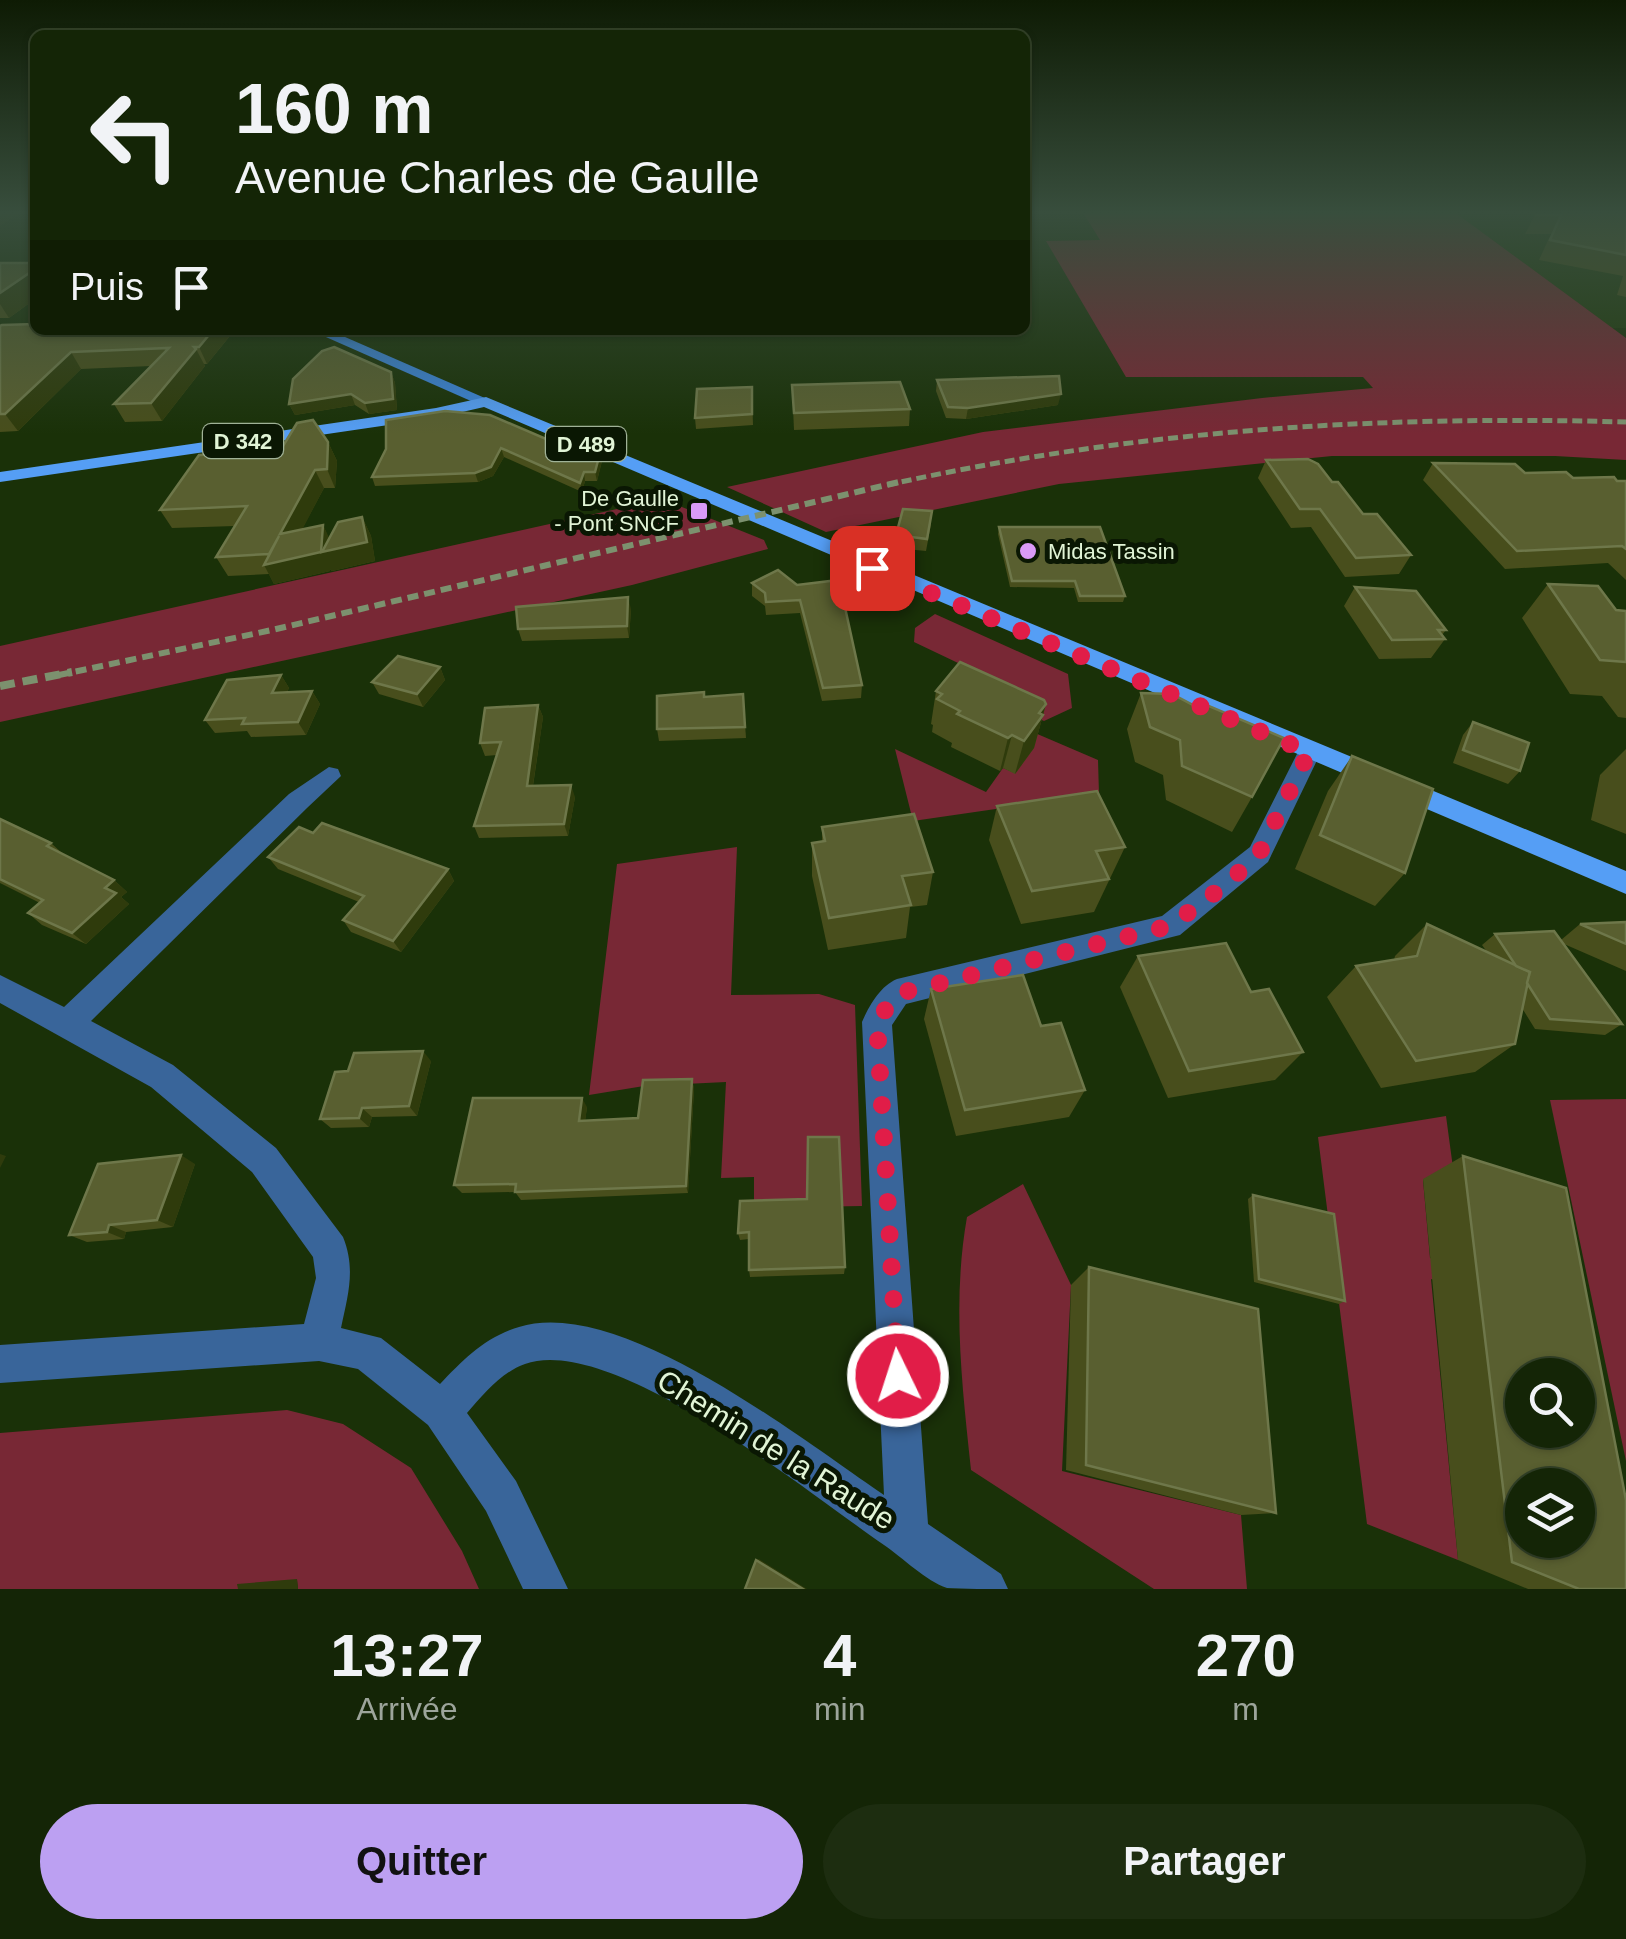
<!DOCTYPE html>
<html lang="fr">
<meta charset="utf-8">
<style>
body{margin:0;font-family:Helvetica,sans-serif;background:#1d2d10;color:#f1f3f6;height:100vh;display:flex;flex-direction:column;font-size:38px;white-space:nowrap}
*{box-sizing:border-box;margin:0}
p{font-size:32px;color:#9da59b}
.icon{flex:none;width:55px;height:55px;fill:none;stroke:currentColor;stroke-width:2;stroke-linecap:round;stroke-linejoin:round}
.map{position:relative;height:1589px;overflow:hidden}
.details{display:flex;flex-direction:column;background:#142506;flex:1}
.details>*{flex:none}
.hud{position:absolute;left:30px;top:30px;width:1000px;height:305px;border-radius:15px;box-shadow:0 2px 8px #0004,0 0 0 2px #334228;background:#142506;color:#f1f3f6;overflow:hidden}
.fabs{position:absolute;left:1505px;top:1358px;display:grid;gap:20px}
.fabs a{display:grid;place-items:center;width:90px;height:90px;border-radius:50%;background:#142506;box-shadow:0 2px 8px #0004,0 0 0 2px #334228;font-size:50px}
.pin{position:absolute;display:grid;place-items:center;width:85px;height:85px;color:#fff;margin:-42px;border-radius:20px;box-shadow:0 5px 15px #0006}
.me{position:absolute;width:110px;margin:-55px;rotate:356deg;stroke-linejoin:round;filter:drop-shadow(0 0 8px #0008)}
.turn{display:flex;align-items:center;gap:35px;height:210px;padding:0 40px;font-size:45px}
.turn .icon{width:130px;height:130px;stroke-width:2.5}
.turn b{display:block;font-size:70px;line-height:85px}
.then{display:flex;align-items:center;height:95px;padding:0 40px;background:#0003;gap:20px;font-size:38px}
.eta{display:flex;justify-content:space-evenly;align-items:center;height:170px;text-align:center}
.eta b{font-size:60px;font-weight:700;line-height:70px}
.primary-button{display:flex;gap:20px;margin-top:auto;padding:20px 40px}
.primary-button a{flex:1;height:115px;border-radius:60px;background:#bca0f2;color:#111;font-size:40px;font-weight:700;line-height:115px;text-align:center}
.primary-button a+a{background:#1d2d10;color:#f1f3f6}
.map>svg:first-child{display:block}
.built{fill:#213b0c}
.green{fill:#782835}
.lines{fill:none;stroke-linecap:round;stroke-linejoin:round}
.minor{fill:#39659a;fill-rule:evenodd}
.secondary{fill:#3c84d9;fill-rule:evenodd}
.primary{fill:#559ef5;fill-rule:evenodd}
.rail-far2{stroke:#7c916e;stroke-width:5;stroke-dasharray:10 5;stroke-linecap:butt}
.rail-far1{stroke:#7c916e;stroke-width:6;stroke-dasharray:11 6;stroke-linecap:butt}
.rail{stroke:#7c916e;stroke-width:8;stroke-dasharray:15 8;stroke-linecap:butt}
.wall{fill:#484e1c}
.shaded-wall{fill:#2f3b0c}
.building{fill:#595f30;stroke:#6e774a;stroke-width:2.5;fill-rule:evenodd}
.route{stroke:#e11d48;stroke-width:18;stroke-dasharray:0 32.4}
.poi-dot{fill:#d99af7;stroke:#0a1703;stroke-width:4}
.labels{text-anchor:middle;stroke-width:10;stroke-linejoin:round;paint-order:stroke}
.shield{fill:#0a1703;stroke:#a0b297;stroke-width:2.5}
.shield-label{font-size:22px;font-weight:bold;fill:#e1f4d6}
.far-poi-label{font-size:22px;fill:#e1f4d6;stroke:#0a1703;text-anchor:end}
.near-street-label{font-size:30px;fill:#e1f4d6;stroke:#0a1703}
</style>
<div class="map">
<svg width="1626" height="1589" viewBox="0 0 1626 1589">
<rect width="100%" height="100%" fill="#1a3108"/>
<!-- built -->
<path class="built" d="M1453,211l173,1v116h-14z"/>
<!-- green -->
<g class="green">
<path d="M1082,211h371l173,127v122l-71,-4h-223l-273,28 -233,48 -99,-45 256,-55 279,-34 111,-10 -10,-11h-237l-80,-136 54,-1z"/>
<path d="M662,499l102,41 4,9 -136,36 -632,137v-76z"/>
<path d="M935,614l133,60 4,34 -28,13 -47,-21 3,-17 -86,-41 1,-14z"/>
<path d="M1035,733l63,27 1,34 -186,27 -18,-72 91,43 17,-24 12,5z"/>
<path d="M737,847l-6,148 88,-1 36,11 7,201 -108,2v-31l-33,1 5,-96 -82,4 -55,9 28,-231z"/>
<path d="M1626,1099v362l-76,-361z"/>
<path d="M1446,1116l10,74 -33,-10 7,78 6,2 2,21 -7,-2 27,281 -91,-36 -49,-387z"/>
<path d="M1023,1184l48,101 -9,186 179,44 6,74h-93l-183,-119c-9,-85 -19,-168 -4,-253z"/>
<path d="M287,1410l56,14 68,44 51,83 17,38h-181l-1,-9 -16,9h-281v-156z"/>
</g>
<g class="lines">
<!-- minor -->
<path class="minor" d="M1309,743l12,9 -53,110 -88,73 -274,69 -14,21 36,499 73,50 7,15c-17,0 -45,0 -61,-1 -21,-7 -44,-30 -63,-43 -73,-50 -271,-212 -359,-181 -25,9 -41,30 -58,49l49,68 52,108h-45l-37,-78 -58,-86 -70,-56 -39,-8 -319,22v-38l304,-21 12,-46 -3,-21 -61,-85 -101,-85 -151,-84v-28l64,32 225,-213 40,-27 9,2 3,7 -34,32 -216,213 82,44 103,83 67,89c13,32 5,58 -2,91l40,10 59,46c23,-24 45,-47 79,-57 101,-32 283,113 365,168l-22,-473c7,-16 18,-36 35,-43l265,-63 88,-69 51,-101z"/>
<!-- secondary -->
<path class="secondary" d="M310,330h19l165,72 -14,3z"/>
<!-- primary -->
<path class="primary" d="M486,397l1140,474v23l-1142,-487 -48,11 -436,64v-10l436,-64z"/>
<!-- rail-far2 -->
<path class="rail-far2" d="M887,485c248,-55 487,-70 739,-63"/>
<!-- rail-far1 -->
<path class="rail-far1" d="M59,675l213,-45 627,-148"/>
<!-- rail -->
<path class="rail" d="M0,686l72,-14"/>
</g>
<!-- wall -->
<g class="wall">
<path d="M1537,211h89v86l-9,-2 6,-19 -84,-16 12,-26h-26z"/>
<path d="M0,263h35v36l-26,19h-9z"/>
<path d="M0,326l35,4 199,1 -27,33h-3l1,2 -43,55 -37,1 -11,-18 37,-38 -70,3 -63,62 -18,1z"/>
<path d="M391,372l4,11 2,27 -28,4 -14,-9 -60,10 -6,-11z"/>
<path d="M937,380l121,25 -92,14 -20,-1 -10,-27z"/>
<path d="M792,385l118,24 -1,17 -115,4z"/>
<path d="M752,387l1,38 -57,4 -1,-11z"/>
<path d="M328,442l9,19 -2,27h-11l-22,41 21,-4 6,14 33,-22 9,19 4,25 -43,10 -2,-2v2l-56,13 -5,-10 -41,2 -12,-19 19,-31 -63,2 -12,-18 120,-59z"/>
<path d="M567,448l33,5 2,8 -5,20h-12l-3,11 -78,-35 -11,19 -15,6 -103,4 -3,-9 14,-28z"/>
<path d="M1266,460l66,22 31,32 48,41 -12,19 -54,3 -34,-50 -20,1 -33,-50z"/>
<path d="M1433,463l140,15 53,3v99l-18,-17 -103,6 -82,-89z"/>
<path d="M931,524l-5,27 -31,-3 1,-13z"/>
<path d="M999,527l126,69 -2,6h-45l-4,-14 -64,-1 -12,-53z"/>
<path d="M778,570l84,115 -1,13 -39,3 -22,-88 -34,2 -1,-9 -13,-10v-13z"/>
<path d="M1548,584l68,26 10,1v107l-8,-1 -16,-21 -32,-2 -48,-76z"/>
<path d="M1355,587l91,43 -4,5 3,4 -14,19 -52,1 -35,-53z"/>
<path d="M631,609l-2,29 -107,3 -4,-12z"/>
<path d="M440,667l5,13 -22,27 -44,-13 -7,-12z"/>
<path d="M281,675l8,13 -2,4 25,-1 8,13 -14,31 -55,2 -4,-6 -32,2 -10,-13z"/>
<path d="M936,691l110,13 -12,44 -19,26 -12,-6 -3,3 -49,-24 1,-4 -20,-11 1,-7 -2,-1z"/>
<path d="M1141,693l111,104 -20,35 -66,-32 -3,-25 -28,-13 -8,-33z"/>
<path d="M743,694l3,44 -87,3 -2,-12 48,-32z"/>
<path d="M538,705l5,12 -10,69 42,11 -7,39 -89,2 -5,-12 23,-71 -12,1 -5,-13z"/>
<path d="M1473,722l47,49 -12,13 -55,-21 10,-28z"/>
<path d="M1626,749v85l-35,-14 9,-45z"/>
<path d="M1352,756l53,117 -30,33 -80,-37 33,-78z"/>
<path d="M997,806l128,41 -31,65 -73,12 -32,-84z"/>
<path d="M0,819l51,24 12,11 51,26 13,12 -6,5 8,7 -43,40 -44,-19 -14,-12 12,-10 -40,-20z"/>
<path d="M822,827l111,45 -6,33 -17,2 -4,31 -78,12 -16,-74v-33l10,-2z"/>
<path d="M313,833l135,36 6,12 -53,71 -50,-20 -8,-12 16,-18 -81,-33 -10,-12z"/>
<path d="M1626,922v49l-62,-27 58,80 -17,11 -70,-6 -13,-21 -7,36 -40,28 -94,16 -54,-91 29,-31 38,-6 1,-4 32,-32 60,28 -5,-7 13,-11 66,6 19,-16z"/>
<path d="M1138,956l113,36 52,60 -28,28 -107,18 -48,-111z"/>
<path d="M931,989l110,37 44,64 -16,27 -113,19 -32,-117z"/>
<path d="M431,1061l-14,55 -45,1 -3,10 -38,1 -11,-9z"/>
<path d="M692,1079l2,10 -6,104 -167,7 -6,-8 -53,1 -8,-8 133,-78 -2,14 53,-3z"/>
<path d="M1463,1156l163,433h-98l-70,-29 -35,-381z"/>
<path d="M195,1164l-22,63 -47,5 -2,7 -37,3 -18,-7z"/>
<path d="M1253,1195l92,106 -6,3 -85,-22 -6,-83z"/>
<path d="M740,1201l105,66 -1,7 -94,3 -1,-7v-31l-9,1 -2,-7z"/>
<path d="M1089,1267l187,246 -35,2 -175,-45 5,-185z"/>
</g>
<!-- shaded-wall -->
<g class="shaded-wall">
<path d="M0,211h17l1,3 -18,12z"/>
<path d="M35,269v30l-26,19 -9,-14v-11z"/>
<path d="M213,330l21,1 -27,33 -8,-17z"/>
<path d="M196,349l9,17 -43,55 -11,-18z"/>
<path d="M71,352l10,17 -63,62 -13,-17z"/>
<path d="M391,372l4,11 2,27 -28,4 -4,-11z"/>
<path d="M351,394l4,11 -60,10 -6,-11z"/>
<path d="M1061,394l-3,11 -92,14 2,-11z"/>
<path d="M328,442l9,19 -2,27 -8,-19z"/>
<path d="M501,448l3,9 -11,19 -15,6 -3,-9z"/>
<path d="M600,453l2,8 -5,20 -2,-9z"/>
<path d="M315,470l9,18 -34,65 -10,-19z"/>
<path d="M584,472l1,9 -3,11 -2,-9z"/>
<path d="M362,517l9,19 4,25 -43,10 -2,-2v2l-56,13 -10,-19 59,-40 9,19z"/>
<path d="M628,597l3,12 -2,29 -2,-12z"/>
<path d="M440,667l5,13 -22,27 -6,-13z"/>
<path d="M281,675l8,13 -9,17 -8,-12z"/>
<path d="M312,691l8,13 -14,31 -8,-13z"/>
<path d="M1046,704l-12,44 -19,26 9,-33z"/>
<path d="M538,705l5,12 -12,81 -4,-12z"/>
<path d="M1012,735l-9,33 -3,3 8,-33z"/>
<path d="M571,785l4,12 -7,39 -4,-12z"/>
<path d="M448,869l6,12 -53,71 -8,-11z"/>
<path d="M114,880l13,12 -6,5 8,7 -43,40 -14,-11 33,-45z"/>
<path d="M423,1051l8,10 -14,55 -8,-10z"/>
<path d="M692,1079l2,10 -6,104 -2,-7z"/>
<path d="M582,1098l5,9 -3,23 -5,-9z"/>
<path d="M362,1108l10,9 -3,10 -10,-9z"/>
<path d="M0,1154l6,2 -6,12z"/>
<path d="M181,1155l14,9 -22,63 -16,-7z"/>
<path d="M109,1225l17,7 -2,7 -17,-7z"/>
<path d="M759,1559l48,30h-4l-47,-29z"/>
<path d="M297,1579l1,10h-60l-1,-5z"/>
</g>
<!-- building -->
<g class="building">
<path d="M1538,211h88v44l-76,-15 11,-25h-25z"/>
<path d="M0,263h35v6l-35,24z"/>
<path d="M35,324v6h178l-14,17h-5l2,2 -45,54 -37,1 55,-56 -98,4 -66,62h-5v-88l2,-1z"/>
<path d="M334,347l57,25 2,27 -28,4 -14,-9 -62,10 4,-25 29,-28z"/>
<path d="M1059,376l2,18 -93,14 -20,-1 -11,-27z"/>
<path d="M900,382l10,27 -116,4 -2,-28z"/>
<path d="M752,387v27l-57,4 2,-29z"/>
<path d="M445,411l45,4 77,33 10,-5 23,10 -5,19h-11l-4,11 -79,-35 -10,19 -16,6 -103,4 14,-28v-29z"/>
<path d="M313,420l15,22 -1,27 -12,1 -35,64 43,-9 -2,27 -57,13 15,-29 -10,18 -53,3 31,-51 -87,4 39,-55 81,-4 17,-28z"/>
<path d="M1308,459l10,5 14,18h6l25,32h14l34,41 -55,3 -36,-49h-20l-34,-49z"/>
<path d="M1433,463l82,1 10,9 41,-1 7,6 41,-1 3,4h9v68l-4,-3 -105,5z"/>
<path d="M903,509l29,2 -5,28 -31,-4z"/>
<path d="M362,517l5,25 -45,10 16,-30z"/>
<path d="M999,527h101l25,69h-45l-5,-15h-63z"/>
<path d="M778,570l19,15 42,-5 23,105 -39,3 -23,-88 -34,2 -1,-9 -13,-10z"/>
<path d="M1548,584l50,2 18,24 10,1v51l-26,-2z"/>
<path d="M1355,587l61,4 30,39h-8l7,9 -53,1z"/>
<path d="M628,597l-1,29 -109,3 -2,-22z"/>
<path d="M398,656l42,11 -23,27 -45,-12z"/>
<path d="M960,662l84,38 2,4 -7,9 4,2 -19,26 -12,-6 -4,3 -51,-24 3,-3 -23,-12 5,-5 -6,-3z"/>
<path d="M281,675l-9,18 40,-2 -14,31 -56,2 3,-6 -40,2 22,-40z"/>
<path d="M704,692v5l39,-3 2,33 -88,2v-33z"/>
<path d="M1141,693l31,1 23,12 7,-3 82,35 -32,59 -70,-31 -2,-26 -30,-13z"/>
<path d="M538,705l-11,81 44,-1 -7,39 -90,2 27,-84 -21,1 5,-35z"/>
<path d="M1473,722l56,21 -9,28 -57,-21z"/>
<path d="M1352,756l81,33 -28,84 -85,-38z"/>
<path d="M1097,791l28,56 -29,4 13,28 -77,12 -35,-85z"/>
<path d="M914,814l19,58 -31,4 9,29 -82,13 -17,-75 13,-2 -3,-14z"/>
<path d="M0,819l51,24 -4,3 67,34 -9,8 11,5 -44,40 -44,-20 15,-13 -43,-21z"/>
<path d="M322,823l126,46 -55,72 -50,-21 21,-24 -96,-39 31,-30 14,6z"/>
<path d="M1626,922v22l-46,-20z"/>
<path d="M1427,924l103,48 -15,72 -99,17 -60,-95 61,-10z"/>
<path d="M1554,931l68,93 -72,-5 -23,-36 3,-11 -14,-6 -21,-32z"/>
<path d="M1226,943l25,49 18,-3 34,63 -114,19 -51,-115z"/>
<path d="M1023,975l18,51 20,-3 24,67 -120,20 -34,-121z"/>
<path d="M423,1051l-14,55 -47,2 -3,10 -39,1 15,-47 13,-1 6,-18z"/>
<path d="M692,1079l-6,107 -171,6 1,-8 -62,1 19,-87h109l-3,23 59,-3 5,-38z"/>
<path d="M808,1137h31l6,130 -96,3v-38l-11,1 2,-32 67,-2z"/>
<path d="M181,1155l-24,65 -48,5 -2,7 -38,3 29,-71z"/>
<path d="M1463,1156l103,32 60,312v89h-47l-67,-27zM1522,1375h56v55h-56zM1522,1485h56v55h-56z"/>
<path d="M1253,1195l81,19 11,87 -86,-22z"/>
<path d="M1089,1267l169,42 18,204 -190,-48z"/>
<path d="M756,1560l47,29h-58z"/>
</g>
<!-- sky -->
<linearGradient id="sky" x2="0" y2="1"><stop stop-color="#0e1b04"/><stop offset="0.49" stop-color="#384e3d"/><stop offset="1" stop-color="#384e3d" stop-opacity="0"/></linearGradient>
<rect width="1626" height="434" fill="url(#sky)"/>
<g class="lines">
<!-- route -->
<path class="route" d="M872,568l437,184 -50,102 -35,32 -54,40 -274,68 -19,28 21,354"/>
</g>
<!-- markers -->
<g class="poi-dot">
<rect x="689" y="501" width="20" height="20" rx="5"/>
<circle cx="1028" cy="551" r="10"/>
</g>
<g class="labels">
<!-- shield labels -->
<g class="shield">
<rect x="203" y="424" width="80" height="34" rx="8"/>
<rect x="546" y="427" width="80" height="34" rx="8"/>
</g>
<g class="shield-label">
<text x="243" y="449">D 342</text>
<text x="586" y="452">D 489</text>
</g>
<!-- far-poi labels -->
<g class="far-poi-label">
<text x="679" y="506">De Gaulle<tspan x="679" dy="25">- Pont SNCF</tspan></text>
<text x="1048" y="559" text-anchor="start">Midas Tassin</text>
</g>
<!-- near-street labels -->
<g class="near-street-label">
<text transform="translate(776 1450) rotate(32)" y="10">Chemin de la Raude</text>
</g>
</g>
</svg>
<div class="fabs">
<a><svg class="icon" aria-label="search" viewBox="0 0 24 24"><circle cx="10" cy="10" r="6"/><path d="M15 15l6 6"/></svg></a>
<a><svg class="icon" aria-label="layers" viewBox="0 0 24 24"><path d="M12 4l9 5-9 5-9-5zM3 14l9 5 9-5"/></svg></a>
</div>
<div class="pin" style="left:872px;top:568px;background:#d93025"><svg class="icon" aria-label="arrive" viewBox="0 0 24 24"><path d="M6 21V4h12l-3 4 3 4H6"/></svg></div>
<svg class="me" style="left:898px;top:1376px" viewBox="-20 -20 40 40"><circle r="17" fill="#e11d48" stroke="#fff" stroke-width="3"/><path d="M0-11L8 9 0 5-8 9z" fill="#fff"/></svg>
<div class="hud">
<div class="turn"><svg class="icon" aria-label="left" viewBox="0 0 24 24"><path d="M17 20v-9H6M10 6l-5 5 5 5"/></svg><div><b>160 m</b>Avenue Charles de Gaulle</div></div>
<div class="then">Puis<svg class="icon" aria-label="arrive" viewBox="0 0 24 24"><path d="M6 21V4h12l-3 4 3 4H6"/></svg></div>
</div>
</div>
<section class="details">
<div class="eta">
<div><b>13:27</b><p>Arrivée</p></div>
<div><b>4</b><p>min</p></div>
<div><b>270</b><p>m</p></div>
</div>
<div class="primary-button"><a>Quitter</a><a>Partager</a></div>
</section>
